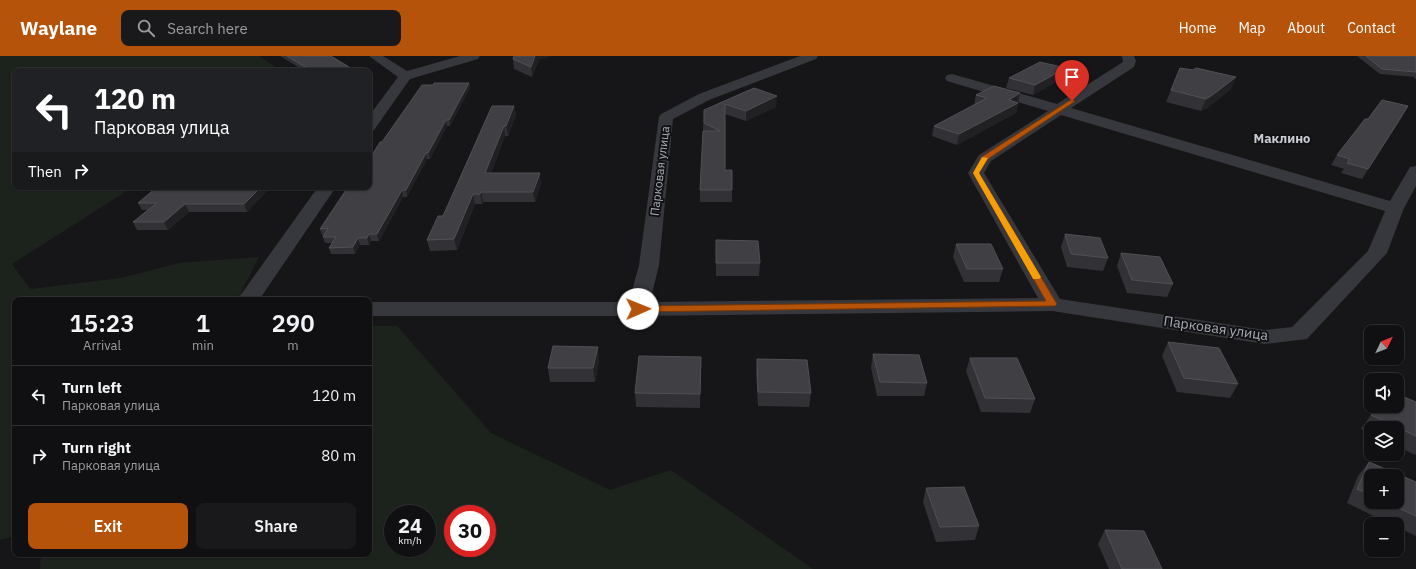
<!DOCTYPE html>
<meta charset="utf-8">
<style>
body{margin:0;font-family:"IBM Plex Sans",sans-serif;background:#19191b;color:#f1f3f6;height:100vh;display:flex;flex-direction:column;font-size:15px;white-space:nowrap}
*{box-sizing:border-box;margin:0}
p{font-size:13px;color:#9c9d9f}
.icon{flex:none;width:22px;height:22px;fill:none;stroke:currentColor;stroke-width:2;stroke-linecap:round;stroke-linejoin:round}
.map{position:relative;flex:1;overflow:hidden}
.side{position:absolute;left:12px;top:241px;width:360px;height:260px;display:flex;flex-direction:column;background:#101012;border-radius:8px;box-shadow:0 1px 3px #0004,0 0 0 1px #303032}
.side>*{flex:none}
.top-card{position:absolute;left:12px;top:12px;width:360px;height:122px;border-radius:8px;box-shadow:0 1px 3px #0004,0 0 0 1px #303032;background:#202124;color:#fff;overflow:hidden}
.needle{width:26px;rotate:47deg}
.controls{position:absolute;left:1364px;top:269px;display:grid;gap:8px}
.controls a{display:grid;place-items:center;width:40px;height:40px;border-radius:8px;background:#101012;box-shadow:0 1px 3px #0004,0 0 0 1px #303032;font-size:20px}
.speed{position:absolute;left:384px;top:449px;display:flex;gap:8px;font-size:20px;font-weight:700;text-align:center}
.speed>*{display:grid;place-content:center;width:52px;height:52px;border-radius:50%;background:#101012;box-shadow:0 1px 3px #0004,0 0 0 1px #303032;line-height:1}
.speed small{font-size:10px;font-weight:400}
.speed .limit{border:6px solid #d22;background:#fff;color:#111}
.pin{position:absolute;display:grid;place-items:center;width:34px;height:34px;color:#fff;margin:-41px -17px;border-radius:50% 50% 50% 0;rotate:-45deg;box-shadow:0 0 4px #0007}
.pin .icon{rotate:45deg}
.me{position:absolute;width:44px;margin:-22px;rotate:89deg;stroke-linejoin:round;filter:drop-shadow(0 0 3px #0008)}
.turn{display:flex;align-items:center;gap:14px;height:84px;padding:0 16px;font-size:18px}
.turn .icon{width:52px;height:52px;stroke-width:2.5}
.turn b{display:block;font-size:28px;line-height:34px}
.then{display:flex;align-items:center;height:38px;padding:0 16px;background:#0003;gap:8px;font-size:15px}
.eta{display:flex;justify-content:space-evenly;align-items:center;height:68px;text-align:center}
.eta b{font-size:24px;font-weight:600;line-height:28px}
.primary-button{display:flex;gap:8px;margin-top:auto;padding:8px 16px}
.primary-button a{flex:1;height:46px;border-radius:8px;background:#b45309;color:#fff;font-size:16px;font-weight:600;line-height:46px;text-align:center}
.primary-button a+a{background:#19191b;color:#f1f3f6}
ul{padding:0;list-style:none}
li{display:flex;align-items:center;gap:12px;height:60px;padding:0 16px;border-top:1px solid #303032}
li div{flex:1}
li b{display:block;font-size:15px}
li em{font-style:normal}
header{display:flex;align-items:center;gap:24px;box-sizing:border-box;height:56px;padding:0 20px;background:#b45309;color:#fff}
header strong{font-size:19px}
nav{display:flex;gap:22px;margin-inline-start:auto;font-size:14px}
.search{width:280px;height:36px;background:#19191b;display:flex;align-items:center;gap:10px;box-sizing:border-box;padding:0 14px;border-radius:8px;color:#9c9d9f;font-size:15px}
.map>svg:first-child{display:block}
.green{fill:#1c231d;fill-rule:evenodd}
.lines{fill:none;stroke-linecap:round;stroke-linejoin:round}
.minor{fill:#37383d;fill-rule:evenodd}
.wall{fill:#323236;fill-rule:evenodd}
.shaded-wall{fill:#212124}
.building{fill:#3f3f44;stroke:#4f5156}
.route{fill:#b45309;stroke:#753606}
.slow{fill:#f59e0b}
.labels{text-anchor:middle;stroke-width:4;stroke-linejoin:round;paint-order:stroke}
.far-street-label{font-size:12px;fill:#a8adb8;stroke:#111113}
.far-quarter-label{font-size:13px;font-weight:bold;fill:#c9ccd4;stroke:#111113}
.street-label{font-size:14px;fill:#a8adb8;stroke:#111113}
</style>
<header>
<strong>Waylane</strong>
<div class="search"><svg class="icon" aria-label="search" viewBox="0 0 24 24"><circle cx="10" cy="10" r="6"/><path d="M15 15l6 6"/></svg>Search here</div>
<nav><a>Home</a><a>Map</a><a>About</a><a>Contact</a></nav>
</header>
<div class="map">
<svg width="1416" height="513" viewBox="0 0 1416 513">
<rect width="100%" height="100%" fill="#161618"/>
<!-- green -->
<g class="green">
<path d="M0,0h259l18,12 -12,3h-250v116h118l-121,77 18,25 91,-11 58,-15 80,-6 -22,43h-222v236l-15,4z"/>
<path d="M369,270h28l94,107 119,57 61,-20 142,99h-773l1,-15h328zM393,458h34v34h-34zM453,458h34v34h-34z"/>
</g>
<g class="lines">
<!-- minor -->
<g class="minor">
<path d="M369,0h14l24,15 53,-15h20l-2,3 -68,20 -36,51 -5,2v-16l29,-39z"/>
<path d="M800,0h18l-2,3 -107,41 -36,19 -14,146 -9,37 388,-4 -70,-125 11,-18 69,-44 -101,-30 -2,-3 2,-3 5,-1 105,30 66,-42 -1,-6h12l2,5 -2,6 -63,41 319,93 20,-34 6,-1v20l-12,22 -17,45 -80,86 -42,5 -213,-33 -414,5h-269v-14h260l10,-37 20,-148 2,-3 38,-20zM1061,59l324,96 -17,40 -76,76 -27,3 -205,-31 -76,-126 7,-12z"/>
<path d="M318,131h18l-77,113h-22z"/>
</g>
</g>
<!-- wall -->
<g class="wall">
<path d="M280,0h51l18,11 1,4h-45z"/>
<path d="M1357,0h59v23h-2l1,-2 -35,-3z"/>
<path d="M513,3l26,1 -7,17 -18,-8z"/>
<path d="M1009,22h54l-30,17 -27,-7z"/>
<path d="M469,27l1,5 -20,38h-3l-17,33h-3l-20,38h-4l-24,44h-8l-2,4h-9l-5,9h-24l-2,-6 3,-5h-7l-2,-6 1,-2h-2l-2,-6 49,-42 13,-45 51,-57z"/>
<path d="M754,32l22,19 -30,14 -21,-7v56h7v32h-32v-12l4,-80z"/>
<path d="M1231,33l-25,20 -5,2 -35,-9 5,-12z"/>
<path d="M1020,37l-4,20 -59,32 -25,-9 2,-10 40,-21 2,-10z"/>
<path d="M514,50l2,9 -8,21h-3l-14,37 50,10 -6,19h-52l-1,2h-7l-18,46 -27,1 -3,-11z"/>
<path d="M1403,60l-41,63 -21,-6 3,-4 -13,-4 6,-10 31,-36z"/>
<path d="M271,131l-24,25h-58l-21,18h-31l-4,-8 14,-12h-5l-4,-7z"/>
<path d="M1065,178l43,24 -5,13 -36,-4 -6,-20z"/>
<path d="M716,184l44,23 -1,13h-43z"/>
<path d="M956,188l47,25 -4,13h-35l-11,-25z"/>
<path d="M1121,197l52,31 -6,13 -40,-4 -10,-27z"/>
<path d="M1168,286l70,42 -8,14 -53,-6 -15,-36z"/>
<path d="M873,298l54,29 -3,13h-47l-6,-28z"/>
<path d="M701,301l-1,51 -64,-1 -1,-14z"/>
<path d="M970,302l65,41 -5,14 -49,-1 -15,-41z"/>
<path d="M757,303l54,34 -2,14 -51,-1 -2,-33z"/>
<path d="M599,305l-4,21h-45l-2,-14z"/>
<path d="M1416,346v51l-1,2 -18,-9v-18h-26v6l-10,-5 10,-14z"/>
<path d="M1369,406l47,20v54l-19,-9v-3h-7l-43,-21 11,-27zM1371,420l26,26h-26z"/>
<path d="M926,432l53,38 -4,14 -39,2 -13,-40z"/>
<path d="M1105,474l57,39h-53l-11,-25z"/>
</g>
<!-- shaded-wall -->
<g class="shaded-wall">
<path d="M535,0h17l-13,4 -7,17 -1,-10z"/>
<path d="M349,11l1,4h-18z"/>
<path d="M1066,12l-3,10 -30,17 2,-10z"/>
<path d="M1236,21l-5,12 -25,20 -5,2 5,-12z"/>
<path d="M469,27l1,5 -20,38 -1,-6z"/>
<path d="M1020,37l-4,20 -59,32 2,-11 50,-34z"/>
<path d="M777,40l-1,11 -30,14v-10z"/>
<path d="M514,50l2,9 -8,21 -2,-10z"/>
<path d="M1408,50l-5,10 -41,63 6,-10z"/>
<path d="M446,64l1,6 -17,33 -2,-6z"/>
<path d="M504,70l1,10 -18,47 -2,-10z"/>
<path d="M426,97l1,6 -20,38 -1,-7z"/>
<path d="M540,117l1,10 -6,19 -2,-10z"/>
<path d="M261,131h10l-24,25 -3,-8z"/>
<path d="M402,134l1,7 -24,44 -2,-7z"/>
<path d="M481,136l2,10 -1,2 -2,-10z"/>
<path d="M473,138l2,10 -18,46 -3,-11z"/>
<path d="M185,148l4,8 -21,18 -4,-8z"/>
<path d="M369,178l2,7 -2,4 -2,-7z"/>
<path d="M358,182l2,7 -5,9 -2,-7z"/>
<path d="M598,291l1,14 -4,21 -2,-14z"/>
<path d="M701,301v14l-1,37v-14z"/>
</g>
<!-- building -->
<g class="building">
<path d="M287,0h44l18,11 -17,4h-20z"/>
<path d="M514,0h21l-4,11 -18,-8z"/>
<path d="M1366,0h50v16l-34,-3z"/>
<path d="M1040,6l26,6 -31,17 -26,-7z"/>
<path d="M1180,12l13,2 3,-2 40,9 -25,19 -5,3 -35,-9z"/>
<path d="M434,27h35l-20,37h-3l-18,33h-2l-20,37h-4l-25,44h-8l-2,4h-9l-5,9 -24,1 7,-11h-13l5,-9 -8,1 28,-42h21v-27l11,-18h2l40,-57h11z"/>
<path d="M994,30l26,7 -11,7 9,3 -59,31 -25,-8 53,-28 -11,-3z"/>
<path d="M754,32l23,8 -31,15 -21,-7v66h7v20h-32l3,-59h17l-16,-8v-13z"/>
<path d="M1382,44l26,6 -40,63 -21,-6 3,-4 -13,-4 28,-36h3z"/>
<path d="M492,50h22l-8,20h-2l-19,47h55l-7,19h-52l-1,2h-7l-19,45 -27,1 11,-24h5z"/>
<path d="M157,131h104l-17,17h-59l-21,18h-31l24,-19h-19z"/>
<path d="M1065,178l35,4 8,20 -37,-4z"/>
<path d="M716,184l42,1 2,22h-44z"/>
<path d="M956,188h35l12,25h-36z"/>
<path d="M1121,197l39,4 13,27 -41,-4z"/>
<path d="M1168,286l51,6 19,36 -54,-6z"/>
<path d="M553,290l45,1 -5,21h-45z"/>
<path d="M873,298l46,1 8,28 -47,-1z"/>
<path d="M639,300l62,1 -1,37 -65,-1z"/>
<path d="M970,302h47l18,41 -50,-1z"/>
<path d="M757,303l50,1 4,33 -53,-1z"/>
<path d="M1397,338l19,8v34l-45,-21 7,-9h19z"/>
<path d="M1369,406l47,20v34l-31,-14h12v-26h-26v19l-14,-6z"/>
<path d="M964,431l15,39 -39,1 -14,-39z"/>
<path d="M1105,474l39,1 18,38h-40z"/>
</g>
<!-- route -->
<path class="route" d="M1072,43l3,2 -1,1 -86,57 -9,14 78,131 -2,2 -417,6 -4,-3 4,-3 408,-5 -73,-128 10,-17z"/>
<!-- slow -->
<path class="slow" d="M982,101l6,1 -9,15 62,104 -2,2h-6l-1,-2 -59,-104z"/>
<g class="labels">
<!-- far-street labels -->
<g class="far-street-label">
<text transform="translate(660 115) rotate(-83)" y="4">Парковая улица</text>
</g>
<!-- far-quarter labels -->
<g class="far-quarter-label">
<text x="1282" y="87">Маклино</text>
</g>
<!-- street labels -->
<g class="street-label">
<text transform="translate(1216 272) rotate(8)" y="5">Парковая улица</text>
</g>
</g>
</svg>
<div class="controls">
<a><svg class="needle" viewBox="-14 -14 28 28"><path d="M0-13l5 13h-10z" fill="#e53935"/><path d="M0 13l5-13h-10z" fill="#9c9d9f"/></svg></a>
<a><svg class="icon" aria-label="sound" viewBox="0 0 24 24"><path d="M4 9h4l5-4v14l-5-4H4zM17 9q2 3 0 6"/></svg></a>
<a><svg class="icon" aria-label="layers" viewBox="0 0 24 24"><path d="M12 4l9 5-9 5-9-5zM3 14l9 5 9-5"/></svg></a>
<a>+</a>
<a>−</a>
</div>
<div class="speed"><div>24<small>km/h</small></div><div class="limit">30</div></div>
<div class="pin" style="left:1072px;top:45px;background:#d93025"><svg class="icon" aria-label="arrive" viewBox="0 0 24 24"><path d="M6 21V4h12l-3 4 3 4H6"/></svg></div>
<svg class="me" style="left:638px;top:253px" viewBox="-20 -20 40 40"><circle r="19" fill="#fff"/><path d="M0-13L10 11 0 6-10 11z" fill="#b45309"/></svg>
<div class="top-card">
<div class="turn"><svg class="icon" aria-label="left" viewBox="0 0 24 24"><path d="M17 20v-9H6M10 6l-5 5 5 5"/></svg><div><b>120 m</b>Парковая улица</div></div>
<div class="then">Then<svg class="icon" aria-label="right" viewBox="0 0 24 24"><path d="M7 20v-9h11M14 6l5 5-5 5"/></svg></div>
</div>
<section class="side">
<div class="eta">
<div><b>15:23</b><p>Arrival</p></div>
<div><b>1</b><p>min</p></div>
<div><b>290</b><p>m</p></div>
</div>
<ul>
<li><svg class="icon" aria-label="left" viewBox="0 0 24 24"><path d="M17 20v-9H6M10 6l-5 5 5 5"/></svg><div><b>Turn left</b><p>Парковая улица</p></div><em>120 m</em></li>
<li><svg class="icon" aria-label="right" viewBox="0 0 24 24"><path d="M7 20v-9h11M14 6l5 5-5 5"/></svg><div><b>Turn right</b><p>Парковая улица</p></div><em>80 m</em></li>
</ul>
<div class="primary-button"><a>Exit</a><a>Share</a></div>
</section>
</div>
